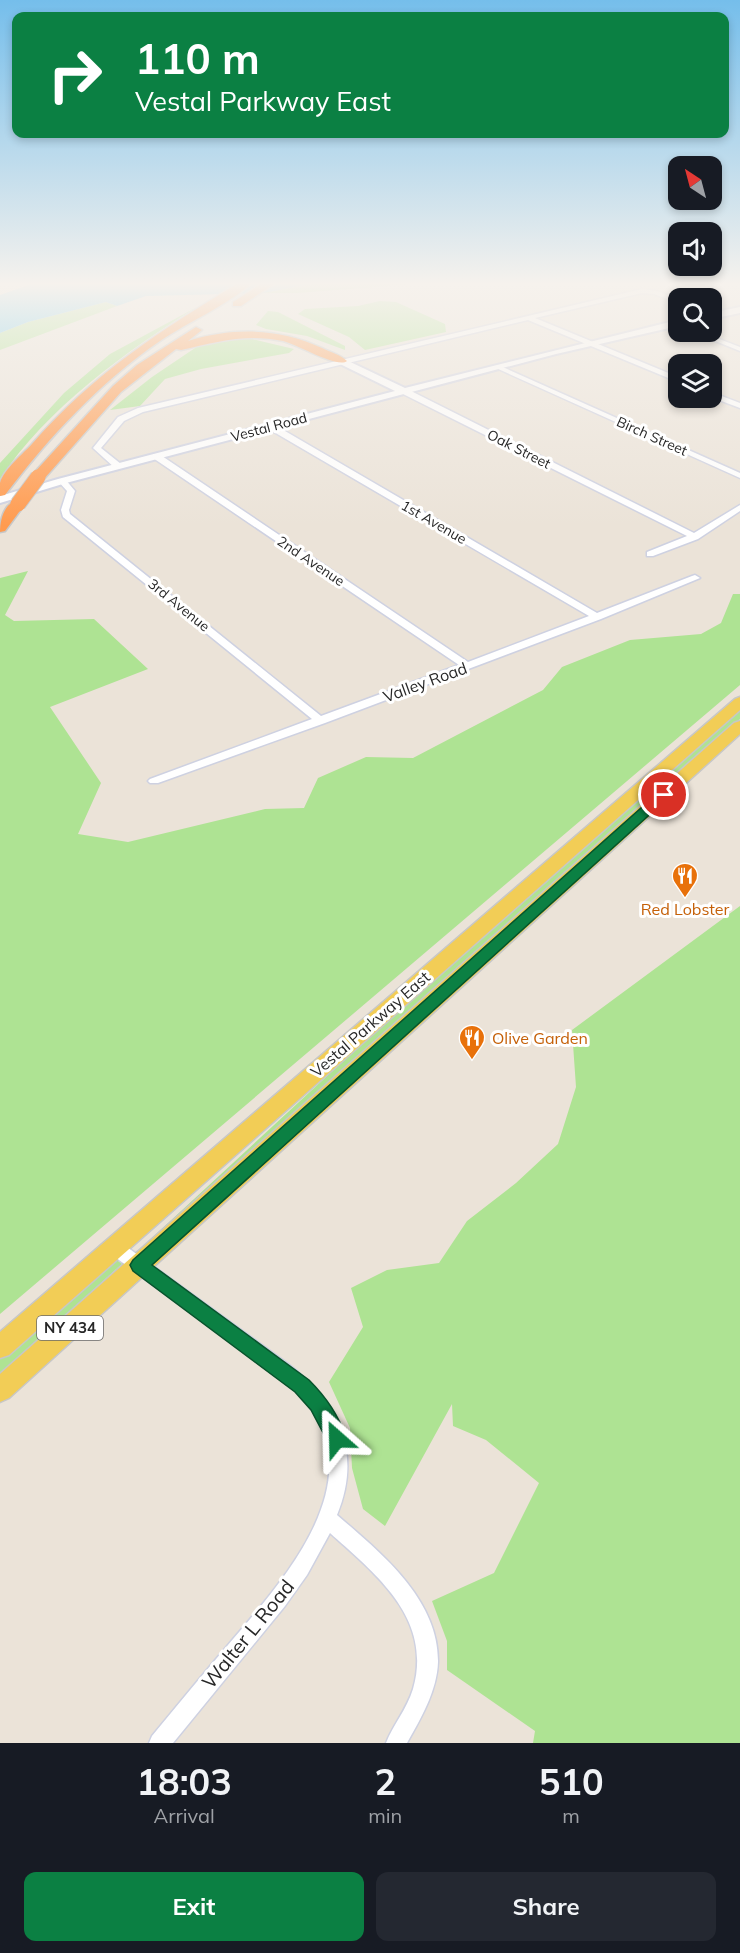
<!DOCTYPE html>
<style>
body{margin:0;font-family:Mulish,sans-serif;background:#242831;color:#f1f3f6;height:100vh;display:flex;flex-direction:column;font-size:22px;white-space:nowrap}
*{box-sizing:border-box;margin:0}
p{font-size:20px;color:#9ea1a6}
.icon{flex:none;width:33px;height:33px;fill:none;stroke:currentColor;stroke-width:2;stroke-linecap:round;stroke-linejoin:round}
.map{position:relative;height:1743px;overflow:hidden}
.sheet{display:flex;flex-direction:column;background:#171b24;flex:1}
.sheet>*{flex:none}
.top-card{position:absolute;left:12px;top:12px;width:717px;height:126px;border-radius:12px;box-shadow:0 3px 9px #0003;background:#0b8043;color:#fff;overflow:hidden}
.needle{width:39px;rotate:324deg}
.tools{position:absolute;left:668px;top:156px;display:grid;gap:12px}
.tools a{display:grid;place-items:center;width:54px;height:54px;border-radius:12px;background:#171b24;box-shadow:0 3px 9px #0003;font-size:30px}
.pin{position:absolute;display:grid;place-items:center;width:51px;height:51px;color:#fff;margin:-26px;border:3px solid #fff;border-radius:50%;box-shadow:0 2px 6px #0007}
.me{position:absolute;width:66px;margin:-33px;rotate:335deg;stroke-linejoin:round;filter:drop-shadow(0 0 4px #0008)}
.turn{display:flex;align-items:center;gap:21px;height:126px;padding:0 24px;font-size:27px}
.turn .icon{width:78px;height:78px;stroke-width:2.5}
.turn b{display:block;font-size:42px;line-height:51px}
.eta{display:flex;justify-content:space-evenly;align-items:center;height:102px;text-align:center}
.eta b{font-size:36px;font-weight:700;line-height:42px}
.button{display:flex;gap:12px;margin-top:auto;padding:12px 24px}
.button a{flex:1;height:69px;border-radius:12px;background:#0b8043;color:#fff;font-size:24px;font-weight:700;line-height:69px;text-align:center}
.button a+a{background:#242831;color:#f1f3f6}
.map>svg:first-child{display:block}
.green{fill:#aee393}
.water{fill:#68ccf0}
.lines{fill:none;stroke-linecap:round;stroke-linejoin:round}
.street-casing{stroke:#ced1e1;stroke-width:3}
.secondary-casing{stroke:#ced1e1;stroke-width:4}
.primary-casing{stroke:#c7c7c7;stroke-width:3}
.highway-casing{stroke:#c7c7c7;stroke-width:3}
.street{fill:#fff;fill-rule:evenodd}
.secondary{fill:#fff;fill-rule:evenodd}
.primary{fill:#f2cd56;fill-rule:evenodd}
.highway{fill:#ff9b4f;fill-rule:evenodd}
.highway-bridge-casing{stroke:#c7c7c7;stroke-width:17;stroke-linecap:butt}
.highway-bridge{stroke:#ff9b4f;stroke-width:15}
.route{fill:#0b8043;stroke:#07532c;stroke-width:1.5}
.labels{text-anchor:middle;stroke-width:6;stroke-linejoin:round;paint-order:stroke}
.far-street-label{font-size:14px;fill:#272727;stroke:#fff}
.shield{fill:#fff;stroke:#686868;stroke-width:1.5}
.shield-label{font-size:15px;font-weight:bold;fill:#272727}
.street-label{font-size:16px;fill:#272727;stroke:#fff}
.food-label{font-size:16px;fill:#c56008;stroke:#fff}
.near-street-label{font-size:20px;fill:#272727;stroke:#fff}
</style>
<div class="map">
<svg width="740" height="1743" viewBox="0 0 740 1743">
<rect width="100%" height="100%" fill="#ebe3d8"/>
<!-- green -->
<g class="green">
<path d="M439,282l-142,11h-34l53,-10z"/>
<path d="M380,301l16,1 49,22 1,8 -81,18 -16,-13 -51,-23 7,-5 53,-3z"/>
<path d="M106,302l11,4 -117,44v-17l28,-11z"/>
<path d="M197,307c-70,43 -152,103 -197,172v-16l64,-70 46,-39z"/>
<path d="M268,311l10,1 67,34v4l-38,-14 -41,-7 -10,-4z"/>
<path d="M231,338l21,1 42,10 -5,4 -88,16 -36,10 -25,27 -30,4 42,-33 46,-31z"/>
<path d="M28,571l-23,44 9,6 80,-2 54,50 -98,38 51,76 -23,51 50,8 137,-33 39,-1 14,-30 48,-21 47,1 130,-68 19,-23 68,-27 71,-6 20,-11 12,-29h7v91l-740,629v-736z"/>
<path d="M740,709v10l-349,307 -232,211 -5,-1 198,-183z"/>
<path d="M740,906v837h-207l2,-12 -88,-61v-29l-15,-40 62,-28 45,-90 -53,-43 -33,-14 -1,-22 -67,122 -22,-17 -11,-41 -2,-40 -21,-46 34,-55 -12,-39 36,-18 52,-7 28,-42 49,-38 42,-39 18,-57 -4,-57z"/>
<path d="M114,1259l9,4 -123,111v-16z"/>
</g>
<!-- water -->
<path class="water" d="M37,282h329l-50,1 -53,10 -117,3 -29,10 -11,-4 -78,20 -28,11v-38z"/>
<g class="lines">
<defs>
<g id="street">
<path d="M642,289l15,2 21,8v4l-24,-9 -12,-1 -107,25 143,59v5l-150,-62 -385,92 -19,9 -23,27 20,16v4h-6l-22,-20 25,-31 20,-9z"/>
<path d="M693,332h8l39,15v4z"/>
<path d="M498,365l242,108v5l-244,-110 -1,-1z"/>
<path d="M401,389h6l287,144 46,-28v6l-42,28 -45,17h-6v-4l40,-16 -286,-143z"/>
<path d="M711,392l29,11v5l-29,-11z"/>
<path d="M267,424h6l324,189 95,-37 3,-1 5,3 -99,41 -276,104 -167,60h-8l-2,-2 2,-2 162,-60 -249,-202 -2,-7 6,-19 -9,-10 1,-2h6l10,12 -6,19 1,4 251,202 138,-51 -306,-207v-4h6l309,208 121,-46 -322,-188z"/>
<path d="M114,1241l6,1 168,122c50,39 75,88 49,151 43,37 102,84 101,147 -1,29 -17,56 -31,81h-21c7,-18 21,-34 27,-54 20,-70 -36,-114 -83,-156l-23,42 -22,31 -112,137h-24l3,-7c25,-30 50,-61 76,-91 50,-59 138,-153 85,-234 -18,-28 -50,-46 -76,-65 -43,-31 -86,-63 -129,-94l-2,-5 2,-5z"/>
</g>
<g id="secondary">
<path d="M740,307v6l-29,6v-6z"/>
<path d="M678,320v6l-122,28 -490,129 -66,20v-7l58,-17 337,-88 -57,-28v-4h6l61,29z"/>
</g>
<g id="primary">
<path d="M740,697v13l-731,645 -9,3v-26l735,-633z"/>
<path d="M740,721v13l-731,664 -9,4v-28l734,-651z"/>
</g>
<g id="highway">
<path d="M240,282h13c-23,22 -65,40 -93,59 -60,41 -111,96 -155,154l-5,1c0,-3 0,-10 0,-13 4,-14 23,-29 32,-39 63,-72 128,-113 208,-162z"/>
<path d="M264,282h13l-36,24h-8v-4z"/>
<path d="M196,327l6,3 -14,11c46,-14 91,-13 134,7 8,4 19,7 25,13 -9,8 -50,-17 -64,-20 -36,-8 -68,1 -102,9l-5,-1 -55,43 -78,88h-10v-6l80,-88 24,-21z"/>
<path d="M18,500l7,4 -20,27 -5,1c0,-12 4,-29 18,-32z"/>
</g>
</defs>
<!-- street casing -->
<use href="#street" class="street-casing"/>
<!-- secondary casing -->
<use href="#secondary" class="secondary-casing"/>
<!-- primary casing -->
<use href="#primary" class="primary-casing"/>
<!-- highway casing -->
<use href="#highway" class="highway-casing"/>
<!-- street -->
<use href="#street" class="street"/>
<!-- secondary -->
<use href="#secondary" class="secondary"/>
<!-- primary -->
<use href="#primary" class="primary"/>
<!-- highway -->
<use href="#highway" class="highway"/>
<defs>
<path id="highway-bridge" d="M18,504l20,-27"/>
</defs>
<!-- highway-bridge casing -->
<use href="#highway-bridge" class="highway-bridge-casing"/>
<!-- highway-bridge -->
<use href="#highway-bridge" class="highway-bridge"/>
</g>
<!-- sky -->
<linearGradient id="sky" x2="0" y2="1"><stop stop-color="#75beeb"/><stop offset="0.54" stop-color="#f6f2ed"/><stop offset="1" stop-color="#f6f2ed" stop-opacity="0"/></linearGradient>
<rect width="740" height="526" fill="url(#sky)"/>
<!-- route -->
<path class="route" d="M664,791l6,4 -2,3 -516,467 157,115c18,18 29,35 38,59l-3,7 -7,3 -7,-3 -19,-36 -16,-18 -162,-121 -3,-6 3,-5 526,-468z"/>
<!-- icons -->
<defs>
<symbol id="restaurant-pin" viewBox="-11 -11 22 30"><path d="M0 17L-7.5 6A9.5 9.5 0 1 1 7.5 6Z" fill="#e8710a" stroke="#fff"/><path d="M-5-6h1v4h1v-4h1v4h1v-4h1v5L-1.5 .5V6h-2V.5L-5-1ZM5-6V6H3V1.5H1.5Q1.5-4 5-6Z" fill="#fff"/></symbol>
</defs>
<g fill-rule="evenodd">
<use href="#restaurant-pin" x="670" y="861" width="30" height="40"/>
<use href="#restaurant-pin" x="457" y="1023" width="30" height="40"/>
</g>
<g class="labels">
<!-- far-street labels -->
<g class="far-street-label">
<text transform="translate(269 427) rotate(-15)" y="5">Vestal Road</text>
<text transform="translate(652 436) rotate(24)" y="5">Birch Street</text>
<text transform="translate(519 449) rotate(27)" y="5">Oak Street</text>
<text transform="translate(434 522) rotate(30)" y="5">1st Avenue</text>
<text transform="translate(311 561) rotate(34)" y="5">2nd Avenue</text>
<text transform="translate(179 605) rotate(39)" y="5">3rd Avenue</text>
</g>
<!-- shield labels -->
<rect class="shield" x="37" y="1316" width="66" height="24" rx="4.5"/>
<g class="shield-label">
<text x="70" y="1333">NY 434</text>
</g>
<!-- street labels -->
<g class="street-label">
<text transform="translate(425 682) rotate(-20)" y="6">Valley Road</text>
<text transform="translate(370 1024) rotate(-41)" y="6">Vestal Parkway East</text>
</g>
<!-- food labels -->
<g class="food-label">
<text x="685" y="915">Red Lobster</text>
<text x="492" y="1044" text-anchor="start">Olive Garden</text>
</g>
<!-- near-street labels -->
<g class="near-street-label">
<text transform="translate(248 1634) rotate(-51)" y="7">Walter L Road</text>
</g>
</g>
</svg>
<div class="tools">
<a><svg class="needle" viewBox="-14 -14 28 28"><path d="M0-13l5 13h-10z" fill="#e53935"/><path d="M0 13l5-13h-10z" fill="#9ea1a6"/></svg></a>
<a><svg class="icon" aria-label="sound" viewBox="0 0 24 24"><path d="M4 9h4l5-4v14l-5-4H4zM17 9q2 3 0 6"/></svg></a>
<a><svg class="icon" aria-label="search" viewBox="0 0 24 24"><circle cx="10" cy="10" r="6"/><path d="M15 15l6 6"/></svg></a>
<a><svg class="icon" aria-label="layers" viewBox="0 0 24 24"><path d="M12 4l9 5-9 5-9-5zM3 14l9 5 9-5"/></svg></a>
</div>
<div class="pin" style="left:664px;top:795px;background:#d93025"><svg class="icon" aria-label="arrive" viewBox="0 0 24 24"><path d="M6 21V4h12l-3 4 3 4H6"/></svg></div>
<svg class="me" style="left:337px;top:1439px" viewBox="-20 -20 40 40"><path d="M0-17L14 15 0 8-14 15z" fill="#0b8043" stroke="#fff" stroke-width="4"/></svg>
<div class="top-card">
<div class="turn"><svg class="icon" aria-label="right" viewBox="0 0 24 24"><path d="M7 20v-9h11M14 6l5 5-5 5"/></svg><div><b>110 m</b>Vestal Parkway East</div></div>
</div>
</div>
<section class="sheet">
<div class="eta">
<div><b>18:03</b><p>Arrival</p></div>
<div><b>2</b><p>min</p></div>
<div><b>510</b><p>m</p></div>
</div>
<div class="button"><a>Exit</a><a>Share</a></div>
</section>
